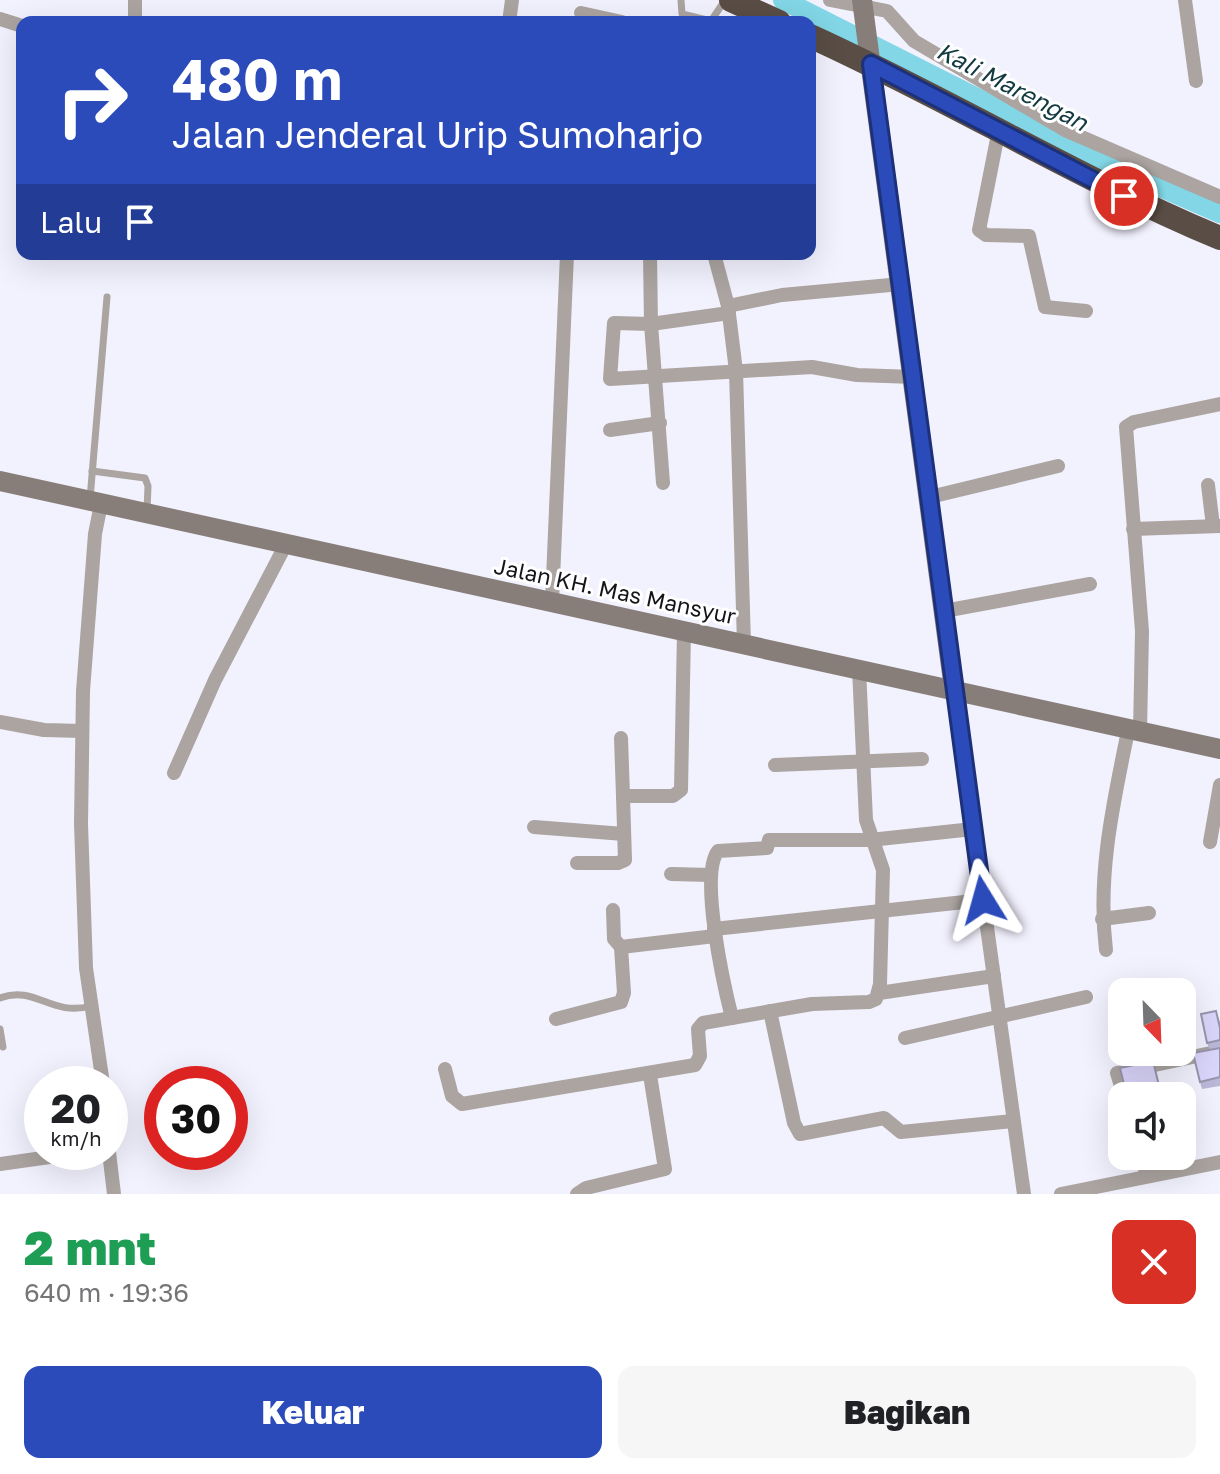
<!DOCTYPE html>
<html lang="id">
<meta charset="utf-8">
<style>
body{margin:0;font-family:"Golos Text",sans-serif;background:#f6f6f6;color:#202124;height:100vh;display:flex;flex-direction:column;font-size:30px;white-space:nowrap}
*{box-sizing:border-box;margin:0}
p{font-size:26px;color:#757577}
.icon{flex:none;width:44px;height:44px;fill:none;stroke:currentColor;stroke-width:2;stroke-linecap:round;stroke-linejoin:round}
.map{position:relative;height:1194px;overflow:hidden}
.sheet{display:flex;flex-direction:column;background:#fff;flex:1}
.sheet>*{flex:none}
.top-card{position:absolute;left:16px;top:16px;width:800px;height:244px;border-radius:16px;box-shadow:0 8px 32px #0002;background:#2c4bbb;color:#fff;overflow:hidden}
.needle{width:52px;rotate:157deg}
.fabs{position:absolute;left:1108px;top:978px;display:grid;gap:16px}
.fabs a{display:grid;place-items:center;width:88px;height:88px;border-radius:16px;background:#fff;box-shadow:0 8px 32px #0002;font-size:40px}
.speed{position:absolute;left:24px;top:1066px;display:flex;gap:16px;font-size:40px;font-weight:700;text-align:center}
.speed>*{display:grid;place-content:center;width:104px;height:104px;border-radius:50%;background:#fff;box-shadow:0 8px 32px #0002;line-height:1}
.speed small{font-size:20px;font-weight:400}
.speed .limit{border:12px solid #d22;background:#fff;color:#111}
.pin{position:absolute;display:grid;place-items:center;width:68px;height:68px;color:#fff;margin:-34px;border:4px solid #fff;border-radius:50%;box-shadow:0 2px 8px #0007}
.me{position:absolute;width:88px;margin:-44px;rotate:352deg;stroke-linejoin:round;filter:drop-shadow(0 0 6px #0008)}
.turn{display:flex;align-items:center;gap:28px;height:168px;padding:0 24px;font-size:36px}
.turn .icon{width:104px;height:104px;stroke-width:2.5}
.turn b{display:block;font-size:56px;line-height:68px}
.then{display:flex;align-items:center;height:76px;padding:0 24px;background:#0003;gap:16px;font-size:30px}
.round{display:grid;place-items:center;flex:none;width:84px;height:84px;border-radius:16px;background:#f6f6f6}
.summary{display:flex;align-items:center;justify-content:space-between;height:136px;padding:0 24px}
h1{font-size:48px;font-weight:800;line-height:60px;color:#1e9e55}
.cta{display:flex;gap:16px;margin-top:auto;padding:16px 24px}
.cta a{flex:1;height:92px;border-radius:16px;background:#2c4bbb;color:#fff;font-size:32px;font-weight:800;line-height:92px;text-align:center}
.cta a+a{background:#f6f6f6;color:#202124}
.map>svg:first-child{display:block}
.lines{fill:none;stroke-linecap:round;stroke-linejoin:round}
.river{stroke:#82d6e5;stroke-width:20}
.lane{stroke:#aba4a0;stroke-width:7}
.street{stroke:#aba4a0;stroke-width:14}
.secondary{stroke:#887e79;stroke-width:20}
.highway{stroke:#594d45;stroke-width:24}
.wall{fill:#bbb7d7}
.building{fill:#dad5fa;stroke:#9995af;stroke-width:2}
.route-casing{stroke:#1d317a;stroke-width:20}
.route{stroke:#2c4bbb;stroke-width:14}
.labels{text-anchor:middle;stroke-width:6;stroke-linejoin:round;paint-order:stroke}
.street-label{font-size:22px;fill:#151419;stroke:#fff}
.water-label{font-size:24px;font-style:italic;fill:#123a41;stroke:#fff}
</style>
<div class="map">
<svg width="1220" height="1194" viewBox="0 0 1220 1194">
<rect width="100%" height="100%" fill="#f2f1fe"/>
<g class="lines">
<!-- river -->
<path class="river" d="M783,0l325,164 112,49"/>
<!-- lane -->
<g class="lane">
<path d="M681,0l1,14 29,7 14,-21"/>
<path d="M92,471l53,7 3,8 -1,25"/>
<path d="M90,499l17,-202"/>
<path d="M0,998c36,-13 51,19 91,8"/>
<path d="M0,1029l3,18"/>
</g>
<!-- street -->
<g class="street">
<path d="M830,0l57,11 27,30 151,89 155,67"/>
<path d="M1185,0l11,81"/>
<path d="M581,13l41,9"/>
<path d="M0,19l22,7"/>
<path d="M135,22v-22"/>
<path d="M509,22l3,-22"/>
<path d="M999,129l-20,101 7,5 43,1 16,71 41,4"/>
<path d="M650,254l1,70 12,159"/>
<path d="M714,254l14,52 8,65 8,273"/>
<path d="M728,306l54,-11 119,-11"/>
<path d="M729,313l-78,11 -37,-1 -4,56 202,-12 45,8 57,2"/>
<path d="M610,430l50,-7"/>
<path d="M1208,485l5,41"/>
<path d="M930,497l128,-31"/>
<path d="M101,504l-6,30 -12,157 -2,133 5,144 17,116"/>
<path d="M1133,529l87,-3"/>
<path d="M552,602l15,-348"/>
<path d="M944,611l146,-27"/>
<path d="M954,689l70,505"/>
<path d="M0,722l44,8 38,1"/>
<path d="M1140,732l2,-101 -16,-204 8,-5 86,-18"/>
<path d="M621,738l2,58"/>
<path d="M775,765l147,-6"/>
<path d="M174,773l41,-93 71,-136"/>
<path d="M534,827l90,7"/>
<path d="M1210,842l10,-57"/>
<path d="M577,863h41l7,-3 -2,-64h50l8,-6 3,-159"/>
<path d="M671,874l40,1"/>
<path d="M613,910l1,29 7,8 94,-11"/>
<path d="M1102,919l47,-6"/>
<path d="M714,929l269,-29"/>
<path d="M1106,950c-9,-74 7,-146 22,-219"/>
<path d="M879,993l115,-17"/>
<path d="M770,1011l24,112 6,11 84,-16 17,14 112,-11"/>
<path d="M732,1018c-8,-32 -33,-143 -14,-167l49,-3 2,-8h101l103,-11"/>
<path d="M556,1019l65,-17 3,-9 -3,-46"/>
<path d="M905,1038l181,-41"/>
<path d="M445,1069l7,27 10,8 233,-39 5,-9 -2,-27 5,-6 109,-19 57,-2 7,-3 4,-15 3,-114 -17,-50 -7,-151"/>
<path d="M1124,1096l-7,-23 103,-22"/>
<path d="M109,1152l5,42"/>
<path d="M1141,1156l6,19"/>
<path d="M0,1164l85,-12"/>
<path d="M577,1194l9,-6 79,-19 -15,-94"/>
<path d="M1061,1194l159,-32"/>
</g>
<!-- secondary -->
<g class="secondary">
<path d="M862,0l92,689"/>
<path d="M0,481l1220,268"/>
</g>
<!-- highway -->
<g class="highway">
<path d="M731,0l48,22"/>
<path d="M810,36c139,63 269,143 410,202"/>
</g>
</g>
<!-- wall -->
<g class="wall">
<path d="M1216,1011l4,11v64l-18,3 -2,-7 10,-32 -3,-7z"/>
<path d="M1182,1018l9,36 -15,3 -2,-5h8z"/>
<path d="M1130,1052h18l1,7 -15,4z"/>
</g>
<!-- building -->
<g class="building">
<path d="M1216,1011l4,17v12l-13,3 -6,-29z"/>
<path d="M1182,1018l7,28 -7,1z"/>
<path d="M1220,1048v29l-20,5 -7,-29z"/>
<path d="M1130,1052h15l-14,3z"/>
<path d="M1153,1061l8,33 -11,2h-23l-7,-28z"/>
</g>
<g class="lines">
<defs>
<path id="route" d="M983,900l-112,-836 253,132"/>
</defs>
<!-- route casing -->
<use href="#route" class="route-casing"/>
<!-- route -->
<use href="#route" class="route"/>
</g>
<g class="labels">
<!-- street labels -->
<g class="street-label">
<text transform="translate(615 591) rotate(12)" y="8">Jalan KH. Mas Mansyur</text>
</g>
<!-- water labels -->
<g class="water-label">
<text transform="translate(1012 87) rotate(27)" y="8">Kali Marengan</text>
</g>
</g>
</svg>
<div class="fabs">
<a><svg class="needle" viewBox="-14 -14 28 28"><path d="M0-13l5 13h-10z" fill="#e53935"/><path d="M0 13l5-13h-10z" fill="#757577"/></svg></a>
<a><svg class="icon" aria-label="sound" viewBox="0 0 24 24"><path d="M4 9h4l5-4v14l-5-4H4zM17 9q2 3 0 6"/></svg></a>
</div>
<div class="speed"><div>20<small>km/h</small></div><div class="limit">30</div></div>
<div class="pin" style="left:1124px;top:196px;background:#d93025"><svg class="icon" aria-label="arrive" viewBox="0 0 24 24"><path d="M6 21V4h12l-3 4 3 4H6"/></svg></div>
<svg class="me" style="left:983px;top:900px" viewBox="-20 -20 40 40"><path d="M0-17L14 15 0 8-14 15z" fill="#2c4bbb" stroke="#fff" stroke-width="4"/></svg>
<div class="top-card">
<div class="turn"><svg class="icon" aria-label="right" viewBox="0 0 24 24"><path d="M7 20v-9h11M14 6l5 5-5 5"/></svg><div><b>480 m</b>Jalan Jenderal Urip Sumoharjo</div></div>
<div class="then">Lalu<svg class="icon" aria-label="arrive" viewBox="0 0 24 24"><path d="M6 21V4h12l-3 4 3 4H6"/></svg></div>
</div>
</div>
<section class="sheet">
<div class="summary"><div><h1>2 mnt</h1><p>640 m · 19:36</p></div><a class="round" style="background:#d93025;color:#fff"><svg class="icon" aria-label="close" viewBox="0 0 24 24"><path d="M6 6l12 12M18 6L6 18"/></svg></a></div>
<div class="cta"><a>Keluar</a><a>Bagikan</a></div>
</section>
